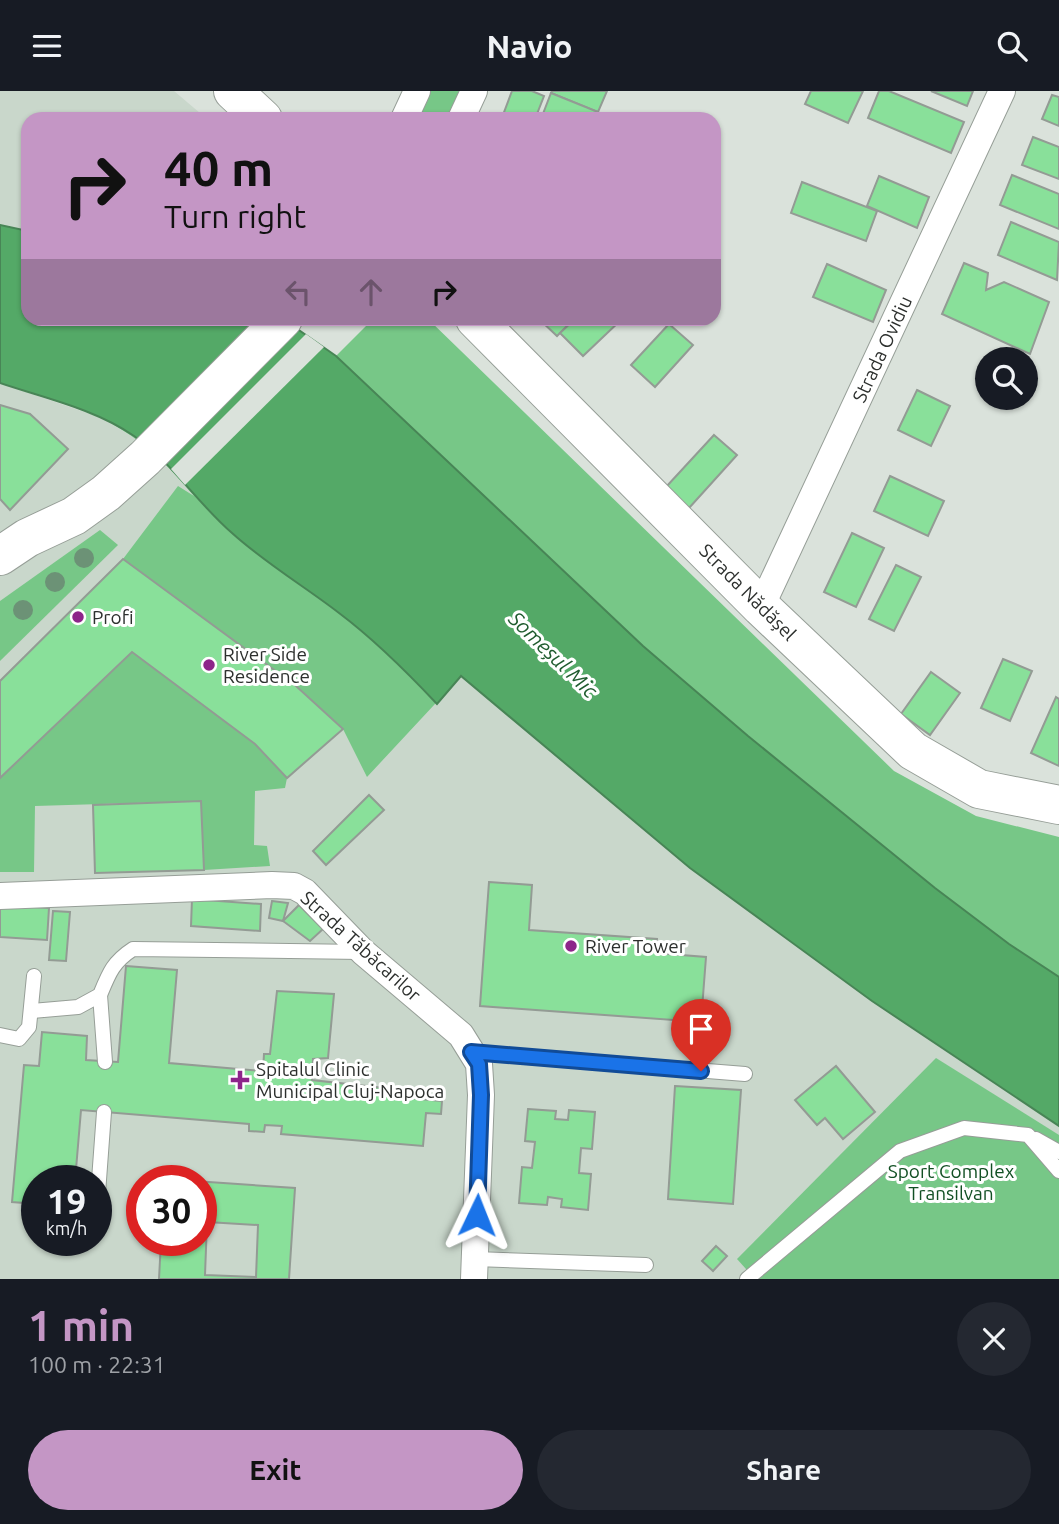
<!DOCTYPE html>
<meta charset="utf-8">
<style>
body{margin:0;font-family:Ubuntu,sans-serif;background:#242831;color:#f1f3f6;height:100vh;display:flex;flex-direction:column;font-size:26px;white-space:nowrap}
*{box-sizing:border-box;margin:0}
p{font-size:23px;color:#9ea1a6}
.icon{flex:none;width:38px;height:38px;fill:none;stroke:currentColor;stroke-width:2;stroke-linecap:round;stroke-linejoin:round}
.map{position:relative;height:1188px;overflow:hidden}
.panel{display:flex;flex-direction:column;background:#171b24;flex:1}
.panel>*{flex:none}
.guide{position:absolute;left:21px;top:21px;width:700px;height:214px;border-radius:21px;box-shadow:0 2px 5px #0004;background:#c496c5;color:#111;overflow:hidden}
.controls{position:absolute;left:975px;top:256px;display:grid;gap:14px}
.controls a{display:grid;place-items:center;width:63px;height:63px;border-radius:50%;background:#171b24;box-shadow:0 2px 5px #0004;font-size:35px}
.speed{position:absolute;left:21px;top:1074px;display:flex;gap:14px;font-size:35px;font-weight:700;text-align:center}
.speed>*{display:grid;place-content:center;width:91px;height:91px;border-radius:50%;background:#171b24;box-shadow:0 2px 5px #0004;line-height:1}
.speed small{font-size:18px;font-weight:400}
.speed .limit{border:10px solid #d22;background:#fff;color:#111}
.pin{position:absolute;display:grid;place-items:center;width:60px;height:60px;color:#fff;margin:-72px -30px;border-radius:50% 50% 50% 0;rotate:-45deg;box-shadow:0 0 7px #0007}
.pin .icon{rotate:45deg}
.me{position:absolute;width:77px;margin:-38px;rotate:2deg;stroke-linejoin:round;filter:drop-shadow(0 0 5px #0008)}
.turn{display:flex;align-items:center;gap:24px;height:147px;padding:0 28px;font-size:32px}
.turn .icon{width:91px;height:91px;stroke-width:2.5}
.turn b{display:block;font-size:49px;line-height:60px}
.lanes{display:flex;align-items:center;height:66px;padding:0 28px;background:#0003;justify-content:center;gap:35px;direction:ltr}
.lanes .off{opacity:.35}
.round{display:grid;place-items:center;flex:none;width:74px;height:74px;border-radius:37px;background:#242831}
.headline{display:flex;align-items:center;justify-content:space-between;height:119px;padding:0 28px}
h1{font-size:42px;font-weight:700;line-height:52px;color:#c496c5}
.cta{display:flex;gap:14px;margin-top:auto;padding:14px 28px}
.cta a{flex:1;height:80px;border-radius:42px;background:#c496c5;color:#111;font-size:28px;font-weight:700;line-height:80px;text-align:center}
.cta a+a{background:#242831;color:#f1f3f6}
header{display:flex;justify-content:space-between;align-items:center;height:91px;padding:0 28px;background:#171b24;font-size:32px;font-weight:700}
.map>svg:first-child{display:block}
.built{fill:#c9d7cb;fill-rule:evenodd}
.green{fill:#77c787}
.water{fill:#54a967;stroke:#488556;stroke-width:2}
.pier{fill:#dae2db}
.building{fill:#89e09a;stroke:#939b94;stroke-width:2;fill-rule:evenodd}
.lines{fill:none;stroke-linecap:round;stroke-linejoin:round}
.lane-casing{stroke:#969e97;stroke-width:16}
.street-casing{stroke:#969e97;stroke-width:28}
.secondary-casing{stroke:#969e97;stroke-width:40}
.lane{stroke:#fff;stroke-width:14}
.street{stroke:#fff;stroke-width:26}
.secondary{stroke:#fff;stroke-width:38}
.tree{fill:#6c9276}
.route-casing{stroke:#114b97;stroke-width:18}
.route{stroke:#1a73e8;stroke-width:12}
.poi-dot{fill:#8d258a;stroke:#fff;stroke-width:2.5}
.labels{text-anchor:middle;stroke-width:6;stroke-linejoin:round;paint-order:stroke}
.street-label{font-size:19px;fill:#2d302e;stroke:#fff}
.poi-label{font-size:19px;fill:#2d302e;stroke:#fff;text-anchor:start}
.park-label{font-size:19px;fill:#125024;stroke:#fff}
.water-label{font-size:21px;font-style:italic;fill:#205c2f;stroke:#fff}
</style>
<header><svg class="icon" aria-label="menu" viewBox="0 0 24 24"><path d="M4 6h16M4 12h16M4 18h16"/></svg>Navio<svg class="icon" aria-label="search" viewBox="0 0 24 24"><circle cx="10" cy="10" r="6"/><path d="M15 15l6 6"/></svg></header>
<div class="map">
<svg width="1059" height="1188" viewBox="0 0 1059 1188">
<rect width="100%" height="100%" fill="#dae2db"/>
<!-- built -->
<g class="built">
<path d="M0,0h174l33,28h-179v112l-28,-6z"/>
<path d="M0,292l102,35 31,17 303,268 25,-27 229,192 182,133 187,125v153h-1059zM37,1090h59v60h-59zM142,1090h59v60h-59z"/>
</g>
<!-- green -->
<g class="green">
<path d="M431,0h32l-13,28h-32z"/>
<path d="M373,228h55l466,452 82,45 83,21v140l-50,-33 -74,-56 -187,-152 -105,-90 -307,-290z"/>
<path d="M176,311l417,385 -132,-111 -94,101 -24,-48 -47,-43 -173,-127 55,-73 16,10c-31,-36 -50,-55 -92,-78z"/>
<path d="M100,439l18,15 -118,116v-60z"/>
<path d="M132,561l123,92 32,34 -2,10 -30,3 -1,54 13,1 3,20 -66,4 -3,-69 -166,5 -1,66h-34v-94z"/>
<path d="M936,967l123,77v144h-304l-18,-20z"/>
</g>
<!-- water -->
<path class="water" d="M0,134l28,6v88h255l53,37 307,290 105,90 187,152 74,56 50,33v149l-187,-125 -182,-133 -229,-192 -24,28c-31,-33 -62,-64 -98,-91 -35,-27 -74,-50 -107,-80 -35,-30 -60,-71 -98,-97 -39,-27 -90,-38 -134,-53z"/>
<!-- pier -->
<path class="pier" d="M306,243l18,13 -139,138 -14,-16z"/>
<!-- building -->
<g class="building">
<path d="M512,0h20l12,5 -9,23h-21l-11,-4z"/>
<path d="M552,0h55l-9,21 -47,-19z"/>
<path d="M811,0h52l-15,32 -43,-19z"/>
<path d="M879,0h10l75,31 -13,31 -83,-35z"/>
<path d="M931,0h42l-6,15z"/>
<path d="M551,2l47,19 -2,7h-55z"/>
<path d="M1052,4l7,2v29l-17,-7z"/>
<path d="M1033,46l26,10v32l-37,-14z"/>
<path d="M1012,84l47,19v35l-59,-24z"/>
<path d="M879,85l50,21 -12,31 -50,-22z"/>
<path d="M802,91l75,29 -11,30 -75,-28z"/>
<path d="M1011,131l48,20 -2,38 -59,-25z"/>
<path d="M964,172l24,10 -2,17 18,-8 45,20 -19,52 -88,-40z"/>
<path d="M827,173l59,26 -13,32 -60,-25z"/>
<path d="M539,228h35l-17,17z"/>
<path d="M575,228h47l-39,37 -23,-23z"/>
<path d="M669,233l24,21 -38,42 -24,-22z"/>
<path d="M917,299l33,16 -19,40 -33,-16z"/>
<path d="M0,314l30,9 38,35 -58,61 -10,-11z"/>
<path d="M714,344l23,20 -48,53 -23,-21z"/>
<path d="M890,385l54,25 -16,35 -54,-25z"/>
<path d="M852,442l32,15 -28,59 -32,-15z"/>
<path d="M123,468l173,127 47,43 -56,49 -32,-34 -123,-92 -132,126v-97z"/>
<path d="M896,474l25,12 -27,54 -25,-12z"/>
<path d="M1003,568l29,12 -22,50 -29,-13z"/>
<path d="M931,581l29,21 -30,42 -29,-21z"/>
<path d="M1056,606l3,2v67l-28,-13z"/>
<path d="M369,704l15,15 -58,55 -13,-14z"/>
<path d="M201,710l3,69 -109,3 -2,-68z"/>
<path d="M489,791l43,3 -3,45 128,9 -1,14 50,4 -5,65 -221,-16z"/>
<path d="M192,808l69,5 -1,27 -69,-5z"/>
<path d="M272,810l16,2 -5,18 -14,-3z"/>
<path d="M0,814l49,3 -2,32 -47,-3z"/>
<path d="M299,814l24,24 -13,12 -27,-20z"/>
<path d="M53,820l17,1 -4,49 -17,-1z"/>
<path d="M126,875l51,4 -8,93 94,8 1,-17h6l7,-63 57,3 -6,64 -15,1 -1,21 99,11v7l31,3 -1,13 -15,-1 -3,33 -142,-12 1,-8 -17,-1 -1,7 -15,-1v-7l-168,-14 -6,71h-38v23l-25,-2 12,-137 15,1 3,-34 45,4 -1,24 32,2z"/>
<path d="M836,975l39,46 -32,27 -18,-21 -8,7 -22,-25z"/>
<path d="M675,995l66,4 -8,114 -65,-5z"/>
<path d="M528,1018l28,2 -1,8 13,1 1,-10 26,2 -3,37 -11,-1 -2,25 12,1 -3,36 -27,-3 1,-8 -14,-2 -1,8 -28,-2 3,-36 10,1 3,-26 -10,-1z"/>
<path d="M165,1088l130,9 -6,91h-130l2,-38h40v-60h-36zM207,1131l51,3 -2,52 -51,-2z"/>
<path d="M716,1155l11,10 -14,15 -11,-10z"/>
</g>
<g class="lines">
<defs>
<g id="lane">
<path d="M100,904l5,67"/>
<path d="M32,920l46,-4 22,-12c9,-22 13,-33 33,-46l229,3"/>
<path d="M0,944l19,4 10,-12 5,-51"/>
<path d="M471,961l274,22"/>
<path d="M1036,1048l23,13"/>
<path d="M97,1116l7,-95"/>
<path d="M475,1168l171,6"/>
<path d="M747,1188l153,-128 64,-23 64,7 31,36"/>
</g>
<g id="street">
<path d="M404,28l13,-28"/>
<path d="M461,28l13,-28"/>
<path d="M761,516l241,-516"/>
<path d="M0,805l272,-11 22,1 11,6 58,60 98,83 18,29 2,31 -7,184"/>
</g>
<g id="secondary">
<path d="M233,0l30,28"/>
<path d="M475,228l286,288 152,144 66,38 80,16"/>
<path d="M0,465l27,-18 47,-22 32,-23 39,-35 138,-139"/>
</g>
</defs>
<!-- lane casing -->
<use href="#lane" class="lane-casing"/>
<!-- street casing -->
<use href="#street" class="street-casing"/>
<!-- secondary casing -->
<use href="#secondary" class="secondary-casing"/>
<!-- lane -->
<use href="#lane" class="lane"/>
<!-- street -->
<use href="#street" class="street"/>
<!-- secondary -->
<use href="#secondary" class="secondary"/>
</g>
<!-- trees -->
<g class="tree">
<circle cx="84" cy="467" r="10"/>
<circle cx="55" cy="491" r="10"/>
<circle cx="23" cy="519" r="10"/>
</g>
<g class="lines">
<defs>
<path id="route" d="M477,1124l4,-120 -2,-31 -8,-12 230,19"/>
</defs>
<!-- route casing -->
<use href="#route" class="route-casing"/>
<!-- route -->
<use href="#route" class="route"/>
</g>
<!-- markers -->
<g class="poi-dot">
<circle cx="78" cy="526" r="7"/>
<circle cx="209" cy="574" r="7"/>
<circle cx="571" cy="855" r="7"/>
<path d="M236.5 978.5h7v7h7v7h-7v7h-7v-7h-7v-7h7z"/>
</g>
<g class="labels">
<!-- street labels -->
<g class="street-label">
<text transform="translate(882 258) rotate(-65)" y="7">Strada Ovidiu</text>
<text transform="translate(748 501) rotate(45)" y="7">Strada Nădășel</text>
<text transform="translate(361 855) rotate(42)" y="7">Strada Tăbăcarilor</text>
</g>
<!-- poi labels -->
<g class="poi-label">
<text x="92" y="533">Profi</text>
<text x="223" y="570">River Side<tspan x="223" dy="22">Residence</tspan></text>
<text x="585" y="862">River Tower</text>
<text x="256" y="985">Spitalul Clinic<tspan x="256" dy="22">Municipal Cluj-Napoca</tspan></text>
</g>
<!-- park labels -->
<g class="park-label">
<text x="951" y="1087">Sport Complex<tspan x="951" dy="22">Transilvan</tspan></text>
</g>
<!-- water labels -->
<g class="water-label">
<text transform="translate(553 564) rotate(44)" y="7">Someșul Mic</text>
</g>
</g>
</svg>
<div class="controls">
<a><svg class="icon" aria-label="search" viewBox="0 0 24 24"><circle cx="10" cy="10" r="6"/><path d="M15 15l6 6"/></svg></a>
</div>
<div class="speed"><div>19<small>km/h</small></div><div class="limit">30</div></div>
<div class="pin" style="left:701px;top:980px;background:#d93025"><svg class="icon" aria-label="arrive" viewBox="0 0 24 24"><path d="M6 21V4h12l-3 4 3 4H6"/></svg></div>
<svg class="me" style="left:477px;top:1124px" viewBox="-20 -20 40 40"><path d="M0-17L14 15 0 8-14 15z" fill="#1a73e8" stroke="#fff" stroke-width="4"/></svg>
<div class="guide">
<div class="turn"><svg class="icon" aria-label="right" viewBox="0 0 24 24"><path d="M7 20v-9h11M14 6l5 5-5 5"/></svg><div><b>40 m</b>Turn right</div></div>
<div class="lanes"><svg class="icon off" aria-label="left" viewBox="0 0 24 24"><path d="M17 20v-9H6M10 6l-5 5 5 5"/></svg><svg class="icon off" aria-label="ahead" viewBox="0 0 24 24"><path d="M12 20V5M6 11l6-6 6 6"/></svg><svg class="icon" aria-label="right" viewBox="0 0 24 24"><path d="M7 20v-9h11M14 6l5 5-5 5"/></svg></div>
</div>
</div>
<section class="panel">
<div class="headline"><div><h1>1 min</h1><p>100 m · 22:31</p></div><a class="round"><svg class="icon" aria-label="close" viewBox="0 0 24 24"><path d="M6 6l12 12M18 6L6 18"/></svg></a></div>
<div class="cta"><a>Exit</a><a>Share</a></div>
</section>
